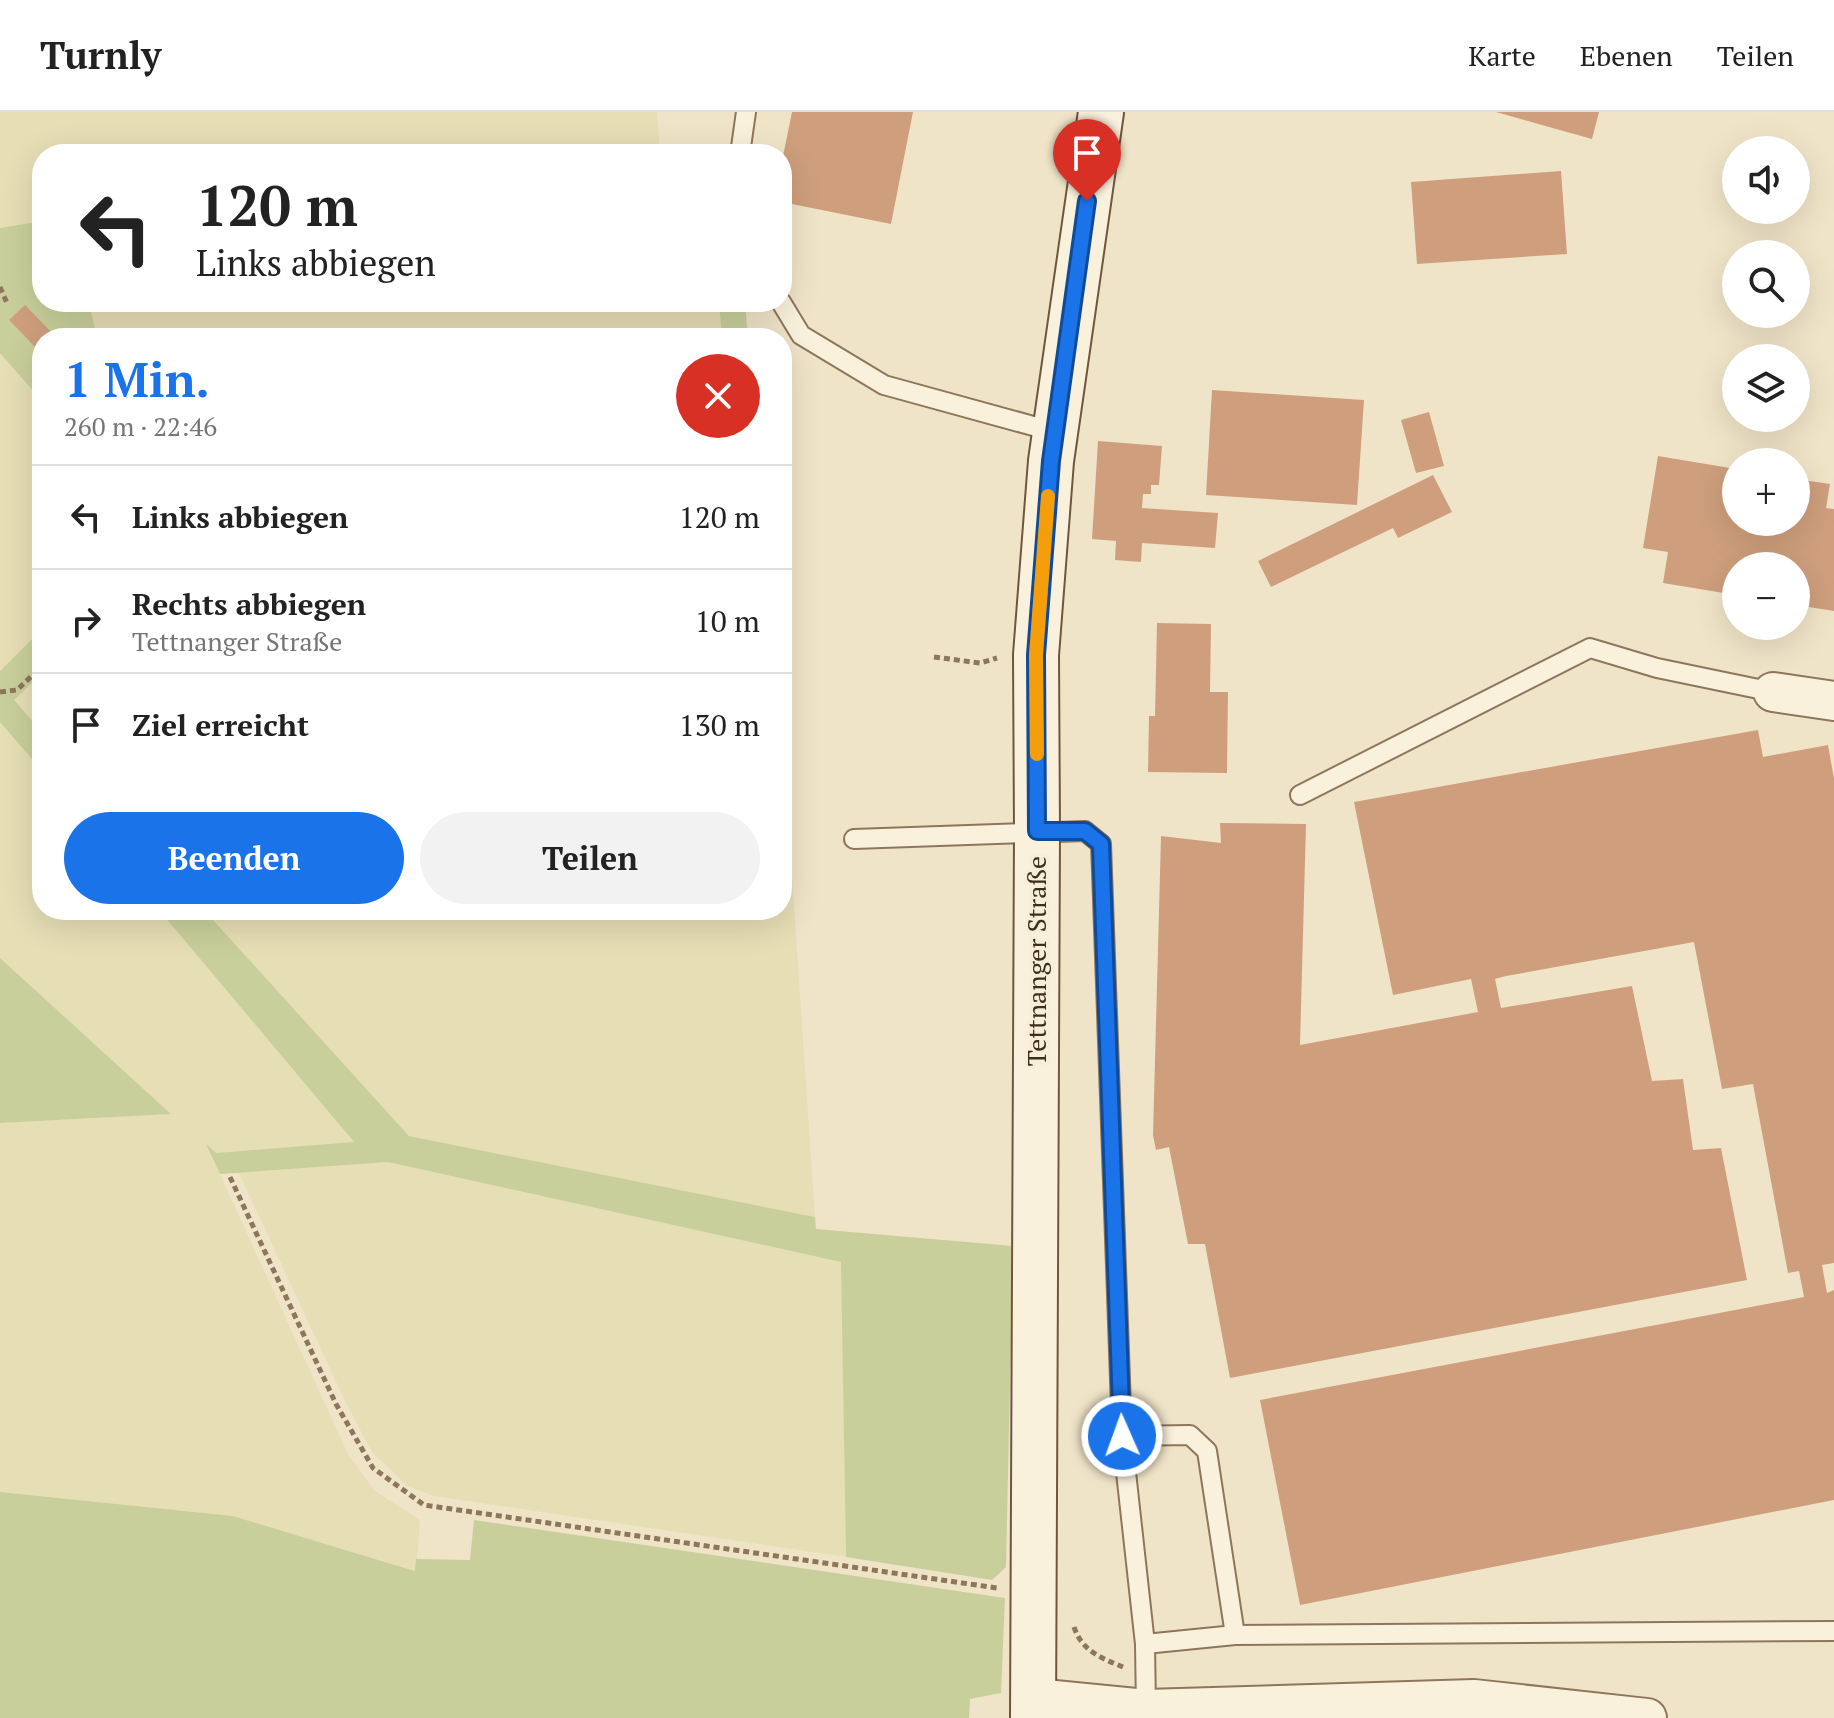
<!DOCTYPE html>
<html lang="de">
<meta charset="utf-8">
<style>
body{margin:0;font-family:"PT Serif",serif;background:#f2f2f2;color:#222;height:100vh;display:flex;flex-direction:column;font-size:30px;white-space:nowrap}
*{box-sizing:border-box;margin:0}
p{font-size:26px;color:#767676}
.icon{flex:none;width:44px;height:44px;fill:none;stroke:currentColor;stroke-width:2;stroke-linecap:round;stroke-linejoin:round}
.map{position:relative;flex:1;overflow:hidden}
.panel{position:absolute;left:32px;top:216px;width:760px;height:592px;display:flex;flex-direction:column;background:#fff;border-radius:32px;box-shadow:0 8px 32px #0002}
.panel>*{flex:none}
.hud{position:absolute;left:32px;top:32px;width:760px;height:168px;border-radius:32px;box-shadow:0 8px 32px #0002;background:#fff;color:#222;overflow:hidden}
.buttons{position:absolute;left:1722px;top:24px;display:grid;gap:16px}
.buttons a{display:grid;place-items:center;width:88px;height:88px;border-radius:50%;background:#fff;box-shadow:0 8px 32px #0002;font-size:40px}
.pin{position:absolute;display:grid;place-items:center;width:68px;height:68px;color:#fff;margin:-82px -34px;border-radius:50% 50% 50% 0;rotate:-45deg;box-shadow:0 0 8px #0007}
.pin .icon{rotate:45deg}
.me{position:absolute;width:88px;margin:-44px;rotate:358deg;stroke-linejoin:round;filter:drop-shadow(0 0 6px #0008)}
.turn{display:flex;align-items:center;gap:28px;height:168px;padding:0 32px;font-size:36px}
.turn .icon{width:104px;height:104px;stroke-width:2.5}
.turn b{display:block;font-size:56px;line-height:68px}
.round{display:grid;place-items:center;flex:none;width:84px;height:84px;border-radius:42px;background:#f2f2f2}
.head{display:flex;align-items:center;justify-content:space-between;height:136px;padding:0 32px}
h1{font-size:48px;font-weight:700;line-height:60px;color:#1a73e8}
.button{display:flex;gap:16px;margin-top:auto;padding:16px 32px}
.button a{flex:1;height:92px;border-radius:48px;background:#1a73e8;color:#fff;font-size:32px;font-weight:700;line-height:92px;text-align:center}
.button a+a{background:#f2f2f2;color:#222}
ul{padding:0;list-style:none}
li{display:flex;align-items:center;gap:24px;height:104px;padding:0 32px;border-top:2px solid #e0e0e0}
li div{flex:1}
li b{display:block;font-size:30px}
li em{font-style:normal}
header{display:flex;align-items:center;gap:48px;box-sizing:border-box;height:112px;padding:0 40px;background:#fff;border-bottom:2px solid #e0e0e0}
header strong{font-size:38px}
nav{display:flex;gap:44px;margin-inline-start:auto;font-size:28px}
.map>svg:first-child{display:block}
.farmland{fill:#e6deb5}
.green{fill:#c9cf9b}
.building{fill:#cf9f7d}
.lines{fill:none;stroke-linecap:round;stroke-linejoin:round}
.service-casing{stroke:#8d765c;stroke-width:22}
.minor-casing{stroke:#8d765c;stroke-width:42}
.secondary-casing{stroke:#6f573f;stroke-width:48}
.path{stroke:#8d765c;stroke-width:5;stroke-dasharray:6 4;stroke-linecap:butt}
.service{stroke:#faf1dc;stroke-width:18}
.minor{stroke:#faf1dc;stroke-width:38}
.secondary{stroke:#faf1dc;stroke-width:44}
.route-casing{stroke:#114b97;stroke-width:20}
.route{stroke:#1a73e8;stroke-width:14}
.slow{stroke:#f59e0b;stroke-width:14}
.labels{text-anchor:middle;stroke-width:7;stroke-linejoin:round;paint-order:stroke}
.street-label{font-size:26px;fill:#3d2e20;stroke:#f7eed8}
</style>
<header>
<strong>Turnly</strong>
<nav><a>Karte</a><a>Ebenen</a><a>Teilen</a></nav>
</header>
<div class="map">
<svg width="1834" height="1606" viewBox="0 0 1834 1606">
<rect width="100%" height="100%" fill="#f0e4c8"/>
<!-- farmland -->
<g class="farmland">
<path d="M0,0h657l3,42h-618v67l-42,7z"/>
<path d="M89,190h630l3,36h-625z"/>
<path d="M0,241l42,48v228l-42,42z"/>
<path d="M42,561v59l-29,-32z"/>
<path d="M0,610l42,50v138h117l196,233 -139,10 -9,-7 141,308 27,37 45,29 -4,51 -183,-55 -233,-24v-369l171,-9 -171,-156z"/>
<path d="M790,735l25,370 -406,-81 -205,-226h578v-62z"/>
<path d="M388,1050l454,100 4,295 -412,-61 -27,-10 -35,-34 -25,-47 -109,-234z"/>
</g>
<!-- green -->
<g class="green">
<path d="M42,109v81h47l8,36h-55v63l-42,-48v-125z"/>
<path d="M719,190h26l3,36h-26z"/>
<path d="M42,517v44l-28,27 28,32v39l-42,-49v-51z"/>
<path d="M782,637l8,98 -8,1z"/>
<path d="M159,798h45l205,226 406,81 1,12 197,17 -7,321 -14,13 -146,-23 -5,-295 -453,-100 -168,12 -14,-30 10,9 138,-11z"/>
<path d="M0,846l171,156 -171,9z"/>
<path d="M0,1380l233,24 182,55 1,-12 54,1 4,-40 531,78 -4,95 -31,6 -1,19h-969z"/>
</g>
<!-- building -->
<g class="building">
<path d="M792,0h121l-22,112 -109,-22v-41z"/>
<path d="M1496,0h103l-7,27z"/>
<path d="M1561,59l6,83 -150,10 -6,-82z"/>
<path d="M25,193l32,33h-15v16l-33,-34z"/>
<path d="M1212,278l152,10 -7,105 -151,-10z"/>
<path d="M1429,300l15,54 -28,7 -15,-53z"/>
<path d="M1098,329l64,5 -3,39h-8v9h-8l-1,14 76,5 -3,35 -73,-5 -1,19 -26,-2 1,-19 -24,-2z"/>
<path d="M1658,344l78,13v53h60v-43l34,5 -4,24 8,1v102l-38,-6v-39h-60v29l-73,-12 5,-31 -25,-4z"/>
<path d="M1433,363l19,37 -54,26 -5,-10 -122,59 -13,-26z"/>
<path d="M1157,511l54,1 -1,68h18l-1,81 -79,-1 1,-56h6z"/>
<path d="M1758,618l5,27 65,-12 6,34v484l-12,2 5,28 7,-3v210l-534,105 -40,-205 544,-103 -5,-26 -11,2 -35,-189 -31,5 -28,-147 -188,34 -11,3 6,29 131,-22 20,95 31,-2 10,71 28,-2 26,132 -517,98 -25,-134h-17l-19,-97 -13,3 -3,-15 8,-299 60,7 -1,-20 86,1 -6,221 178,-33 -7,-33 -78,16 -39,-193z"/>
</g>
<g class="lines">
<defs>
<g id="service">
<path d="M740,42l6,-42"/>
<path d="M781,190l20,33 83,50 171,47"/>
<path d="M1300,683l290,-147 67,20 116,24"/>
<path d="M854,727l231,-8 16,13 21,592 68,-1 17,16 28,184"/>
<path d="M1122,1324l23,208"/>
<path d="M1146,1597l-1,-65 90,-9 599,-4"/>
</g>
<g id="minor">
<path d="M1773,580l61,9"/>
<path d="M1034,1586l112,11 328,-10 173,19"/>
</g>
<path id="secondary" d="M1033,1606l4,-887 -1,-176 15,-194 50,-349"/>
</defs>
<!-- service casing -->
<use href="#service" class="service-casing"/>
<!-- minor casing -->
<use href="#minor" class="minor-casing"/>
<!-- secondary casing -->
<use href="#secondary" class="secondary-casing"/>
<!-- path -->
<g class="path">
<path d="M0,175l7,16"/>
<path d="M934,545l46,6 17,-5"/>
<path d="M0,580l17,-2 25,-24"/>
<path d="M230,1065l106,227 37,64 51,37 573,83"/>
<path d="M1074,1515c8,24 27,31 49,40"/>
</g>
<!-- service -->
<use href="#service" class="service"/>
<!-- minor -->
<use href="#minor" class="minor"/>
<!-- secondary -->
<use href="#secondary" class="secondary"/>
</g>
<g class="lines">
<defs>
<path id="route" d="M1087,89l-36,260 -15,194 1,176h48l16,13 21,592"/>
</defs>
<!-- route casing -->
<use href="#route" class="route-casing"/>
<!-- route -->
<use href="#route" class="route"/>
<!-- slow -->
<path class="slow" d="M1037,642l-1,-99 12,-159"/>
</g>
<g class="labels">
<!-- street labels -->
<g class="street-label">
<text transform="translate(1037 849) rotate(-90)" y="9">Tettnanger Straße</text>
</g>
</g>
</svg>
<div class="buttons">
<a><svg class="icon" aria-label="sound" viewBox="0 0 24 24"><path d="M4 9h4l5-4v14l-5-4H4zM17 9q2 3 0 6"/></svg></a>
<a><svg class="icon" aria-label="search" viewBox="0 0 24 24"><circle cx="10" cy="10" r="6"/><path d="M15 15l6 6"/></svg></a>
<a><svg class="icon" aria-label="layers" viewBox="0 0 24 24"><path d="M12 4l9 5-9 5-9-5zM3 14l9 5 9-5"/></svg></a>
<a>+</a>
<a>−</a>
</div>
<div class="pin" style="left:1087px;top:89px;background:#d93025"><svg class="icon" aria-label="arrive" viewBox="0 0 24 24"><path d="M6 21V4h12l-3 4 3 4H6"/></svg></div>
<svg class="me" style="left:1122px;top:1324px" viewBox="-20 -20 40 40"><circle r="17" fill="#1a73e8" stroke="#fff" stroke-width="3"/><path d="M0-11L8 9 0 5-8 9z" fill="#fff"/></svg>
<div class="hud">
<div class="turn"><svg class="icon" aria-label="left" viewBox="0 0 24 24"><path d="M17 20v-9H6M10 6l-5 5 5 5"/></svg><div><b>120 m</b>Links abbiegen</div></div>
</div>
<section class="panel">
<div class="head"><div><h1>1 Min.</h1><p>260 m · 22:46</p></div><a class="round" style="background:#d93025;color:#fff"><svg class="icon" aria-label="close" viewBox="0 0 24 24"><path d="M6 6l12 12M18 6L6 18"/></svg></a></div>
<ul>
<li><svg class="icon" aria-label="left" viewBox="0 0 24 24"><path d="M17 20v-9H6M10 6l-5 5 5 5"/></svg><div><b>Links abbiegen</b></div><em>120 m</em></li>
<li><svg class="icon" aria-label="right" viewBox="0 0 24 24"><path d="M7 20v-9h11M14 6l5 5-5 5"/></svg><div><b>Rechts abbiegen</b><p>Tettnanger Straße</p></div><em>10 m</em></li>
<li><svg class="icon" aria-label="arrive" viewBox="0 0 24 24"><path d="M6 21V4h12l-3 4 3 4H6"/></svg><div><b>Ziel erreicht</b></div><em>130 m</em></li>
</ul>
<div class="button"><a>Beenden</a><a>Teilen</a></div>
</section>
</div>
